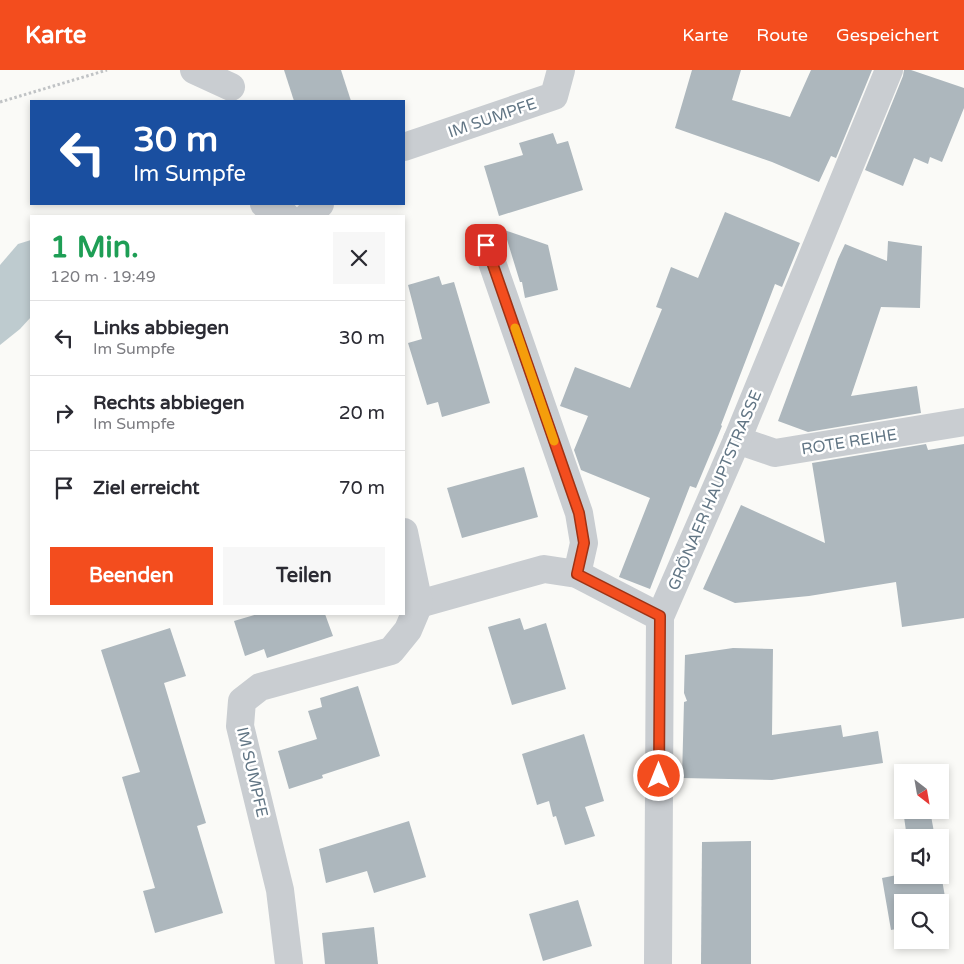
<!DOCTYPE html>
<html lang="de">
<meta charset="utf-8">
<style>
body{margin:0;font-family:"Varela Round",sans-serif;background:#f7f7f7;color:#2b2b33;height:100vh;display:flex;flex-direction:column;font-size:19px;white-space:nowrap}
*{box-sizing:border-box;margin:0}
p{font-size:16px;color:#7c7c81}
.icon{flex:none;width:28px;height:28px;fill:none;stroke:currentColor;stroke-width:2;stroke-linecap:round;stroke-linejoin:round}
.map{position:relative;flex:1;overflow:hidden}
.side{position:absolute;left:30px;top:145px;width:375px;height:400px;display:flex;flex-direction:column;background:#fff;border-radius:0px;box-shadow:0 2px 8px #0003}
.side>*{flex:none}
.banner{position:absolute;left:30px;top:30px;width:375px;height:105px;border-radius:0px;box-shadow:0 2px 8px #0003;background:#1a4fa0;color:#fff;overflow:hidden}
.needle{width:32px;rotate:149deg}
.fabs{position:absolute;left:894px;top:694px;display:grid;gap:10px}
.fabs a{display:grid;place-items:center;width:55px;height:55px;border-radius:0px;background:#fff;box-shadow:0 2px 8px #0003;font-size:25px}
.pin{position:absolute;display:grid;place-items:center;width:42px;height:42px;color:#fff;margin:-21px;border-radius:10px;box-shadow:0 2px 8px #0006}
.me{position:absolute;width:55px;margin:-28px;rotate:0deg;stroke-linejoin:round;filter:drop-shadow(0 0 4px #0008)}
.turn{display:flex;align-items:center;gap:18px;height:105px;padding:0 20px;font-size:22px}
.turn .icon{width:65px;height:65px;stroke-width:2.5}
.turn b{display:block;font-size:35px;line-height:42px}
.round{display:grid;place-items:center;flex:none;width:52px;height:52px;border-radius:0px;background:#f7f7f7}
.headline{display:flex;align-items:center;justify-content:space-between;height:85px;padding:0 20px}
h1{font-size:30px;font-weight:700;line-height:38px;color:#1e9e55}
.action{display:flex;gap:10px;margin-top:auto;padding:10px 20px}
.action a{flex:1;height:58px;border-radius:0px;background:#f34d1e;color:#fff;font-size:20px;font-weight:700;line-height:58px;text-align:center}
.action a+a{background:#f7f7f7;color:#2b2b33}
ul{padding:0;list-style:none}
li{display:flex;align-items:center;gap:15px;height:75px;padding:0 20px;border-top:1px solid #e1e1e2}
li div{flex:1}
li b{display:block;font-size:19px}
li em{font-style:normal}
header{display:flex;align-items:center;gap:30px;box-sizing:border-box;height:70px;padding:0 25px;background:#f34d1e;color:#fff}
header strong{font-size:24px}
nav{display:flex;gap:28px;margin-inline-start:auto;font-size:18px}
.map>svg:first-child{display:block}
.water{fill:#becbcf}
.building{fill:#adb7bd}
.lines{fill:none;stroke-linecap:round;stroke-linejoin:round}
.path{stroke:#c0c3c5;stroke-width:3;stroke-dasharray:2.5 2.5;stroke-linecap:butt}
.street{stroke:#c9cdd1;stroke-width:28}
.route-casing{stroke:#9e3214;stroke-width:12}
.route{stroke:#f34d1e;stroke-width:9}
.slow{stroke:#f59e0b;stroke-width:9}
.labels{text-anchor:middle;stroke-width:5;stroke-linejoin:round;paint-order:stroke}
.street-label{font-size:16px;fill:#627685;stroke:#fff}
</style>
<header>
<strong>Karte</strong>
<nav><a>Karte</a><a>Route</a><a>Gespeichert</a></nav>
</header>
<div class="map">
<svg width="964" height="894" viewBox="0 0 964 894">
<rect width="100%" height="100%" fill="#fafaf7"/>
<!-- water -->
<path class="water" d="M31,170v77l-11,12 -20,16v-80l18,-21z"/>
<!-- building -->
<g class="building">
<path d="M284,0h57l10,31h-57z"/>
<path d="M692,0h49l-9,30 58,17 21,-47h61l-36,88 -5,-2 -12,26 -47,-20 -97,-34z"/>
<path d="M904,0h7l53,18v20l-22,54 -12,-5 -2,7 -14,-6 -11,28 -38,-16 38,-94z"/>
<path d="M553,63l4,11 11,-3 15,49 -84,26 -15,-50 39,-11 -4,-12z"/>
<path d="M725,142l75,31 -18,44 -7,-3 -54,141 1,1 -26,62 -6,-2 -40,103 -31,-12 31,-79 -69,-28 -7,-20 14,-34 -28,-10 15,-39 55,21 32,-79 -6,-2 15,-40 27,11z"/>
<path d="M504,160l44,15 10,45 -33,8 -3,-16h-2z"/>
<path d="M888,171l34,5 -2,62 -39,-1 -30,89 66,-10 4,27 -113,19 -30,-11 60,-162 7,-15 42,17z"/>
<path d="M439,206l3,9 12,-3 36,121 -48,14 -4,-15 -11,3 -19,-62 14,-4 -14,-54z"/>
<path d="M926,374l2,6 36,-6v174l-62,9 -6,-45 -87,14 -74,7 -32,-14 38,-84 84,38 -13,-80z"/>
<path d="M524,397l14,50 -76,21 -15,-50z"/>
<path d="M258,544h67l8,22 -66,22 -3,-9 -19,7 -11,-35z"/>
<path d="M520,548l4,12 22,-7 20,66 -54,16 -24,-78z"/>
<path d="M170,558l16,48 -22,7 42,140 -9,3 26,87 -68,20 -12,-42 12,-3 -33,-111 18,-5 -39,-122z"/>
<path d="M733,578l40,1 -1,86 69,-10 2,12 35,-6 5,32 -111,17 -90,-2 2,-76 3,-1 -3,-8 1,-38z"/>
<path d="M358,616l22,70 -58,19 1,3 -34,11 -11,-38 39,-12 -9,-28 14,-4 -2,-9z"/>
<path d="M584,664l20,67 -19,6 10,29 -30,9 -9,-29 -3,1 -4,-16 -12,4 -15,-51z"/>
<path d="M903,740h27l5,28h-28z"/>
<path d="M409,751l17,56 -52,16 -7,-22 -41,12 -7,-34z"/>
<path d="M751,771v123h-50l1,-122z"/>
<path d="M940,798l9,52 -9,2v-20h-38v26l-11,2 -9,-52 20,-4 38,1z"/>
<path d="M578,830l14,46 -49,15 -14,-47z"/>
<path d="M374,857l4,37h-53l-3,-31z"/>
</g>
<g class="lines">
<!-- path -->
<path class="path" d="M0,32l107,-32"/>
<!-- street -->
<g class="street">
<path d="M194,0l37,17"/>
<path d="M404,77l150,-51 7,-26"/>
<path d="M264,134l22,12"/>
<path d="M308,146l12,-12"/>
<path d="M486,175l93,268 5,30 -7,31"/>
<path d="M737,370l38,13 189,-31"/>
<path d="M419,534l125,-35 33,5 83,43"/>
<path d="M289,894l-9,-74 -40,-164 2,-25 18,-14 131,-36 17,-21 11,-26 -15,-72"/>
<path d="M658,894l2,-347 77,-177 152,-370"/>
</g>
</g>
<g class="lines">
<defs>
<path id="route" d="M486,175l93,268 5,30 -7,31 83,42 -1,160"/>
</defs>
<!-- route casing -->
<use href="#route" class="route-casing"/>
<!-- route -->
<use href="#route" class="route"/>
<!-- slow -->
<path class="slow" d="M515,258l39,113"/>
</g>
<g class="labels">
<!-- street labels -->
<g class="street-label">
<text transform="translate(492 47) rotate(-19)" y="6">IM SUMPFE</text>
<text transform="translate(849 371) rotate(-9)" y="6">ROTE REIHE</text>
<text transform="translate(714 420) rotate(-67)" y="6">GRÖNAER HAUPTSTRASSE</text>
<text transform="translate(253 702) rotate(77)" y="6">IM SUMPFE</text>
</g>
</g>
</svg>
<div class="fabs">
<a><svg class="needle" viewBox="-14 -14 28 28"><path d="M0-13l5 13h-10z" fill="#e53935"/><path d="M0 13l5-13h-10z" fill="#7c7c81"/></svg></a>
<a><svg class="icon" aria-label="sound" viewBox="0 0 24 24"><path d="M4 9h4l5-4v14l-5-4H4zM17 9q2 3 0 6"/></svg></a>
<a><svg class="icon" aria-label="search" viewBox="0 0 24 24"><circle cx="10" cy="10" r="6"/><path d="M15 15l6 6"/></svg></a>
</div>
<div class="pin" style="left:486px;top:175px;background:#d93025"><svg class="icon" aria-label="arrive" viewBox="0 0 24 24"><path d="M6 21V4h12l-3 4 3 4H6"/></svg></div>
<svg class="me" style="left:659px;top:706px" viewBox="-20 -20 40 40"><circle r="17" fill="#f34d1e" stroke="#fff" stroke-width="3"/><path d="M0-11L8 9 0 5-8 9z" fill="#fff"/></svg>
<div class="banner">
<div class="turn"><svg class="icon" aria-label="left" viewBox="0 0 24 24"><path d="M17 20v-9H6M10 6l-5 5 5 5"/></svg><div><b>30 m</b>Im Sumpfe</div></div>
</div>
<section class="side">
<div class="headline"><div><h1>1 Min.</h1><p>120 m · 19:49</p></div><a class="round"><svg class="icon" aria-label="close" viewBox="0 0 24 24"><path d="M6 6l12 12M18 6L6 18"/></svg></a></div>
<ul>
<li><svg class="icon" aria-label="left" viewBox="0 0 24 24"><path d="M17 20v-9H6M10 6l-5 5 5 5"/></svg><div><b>Links abbiegen</b><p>Im Sumpfe</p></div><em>30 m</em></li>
<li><svg class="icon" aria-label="right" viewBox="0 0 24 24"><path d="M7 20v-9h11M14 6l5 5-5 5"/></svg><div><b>Rechts abbiegen</b><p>Im Sumpfe</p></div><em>20 m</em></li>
<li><svg class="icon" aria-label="arrive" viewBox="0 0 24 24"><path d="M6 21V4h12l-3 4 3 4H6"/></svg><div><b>Ziel erreicht</b></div><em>70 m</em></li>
</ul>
<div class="action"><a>Beenden</a><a>Teilen</a></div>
</section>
</div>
